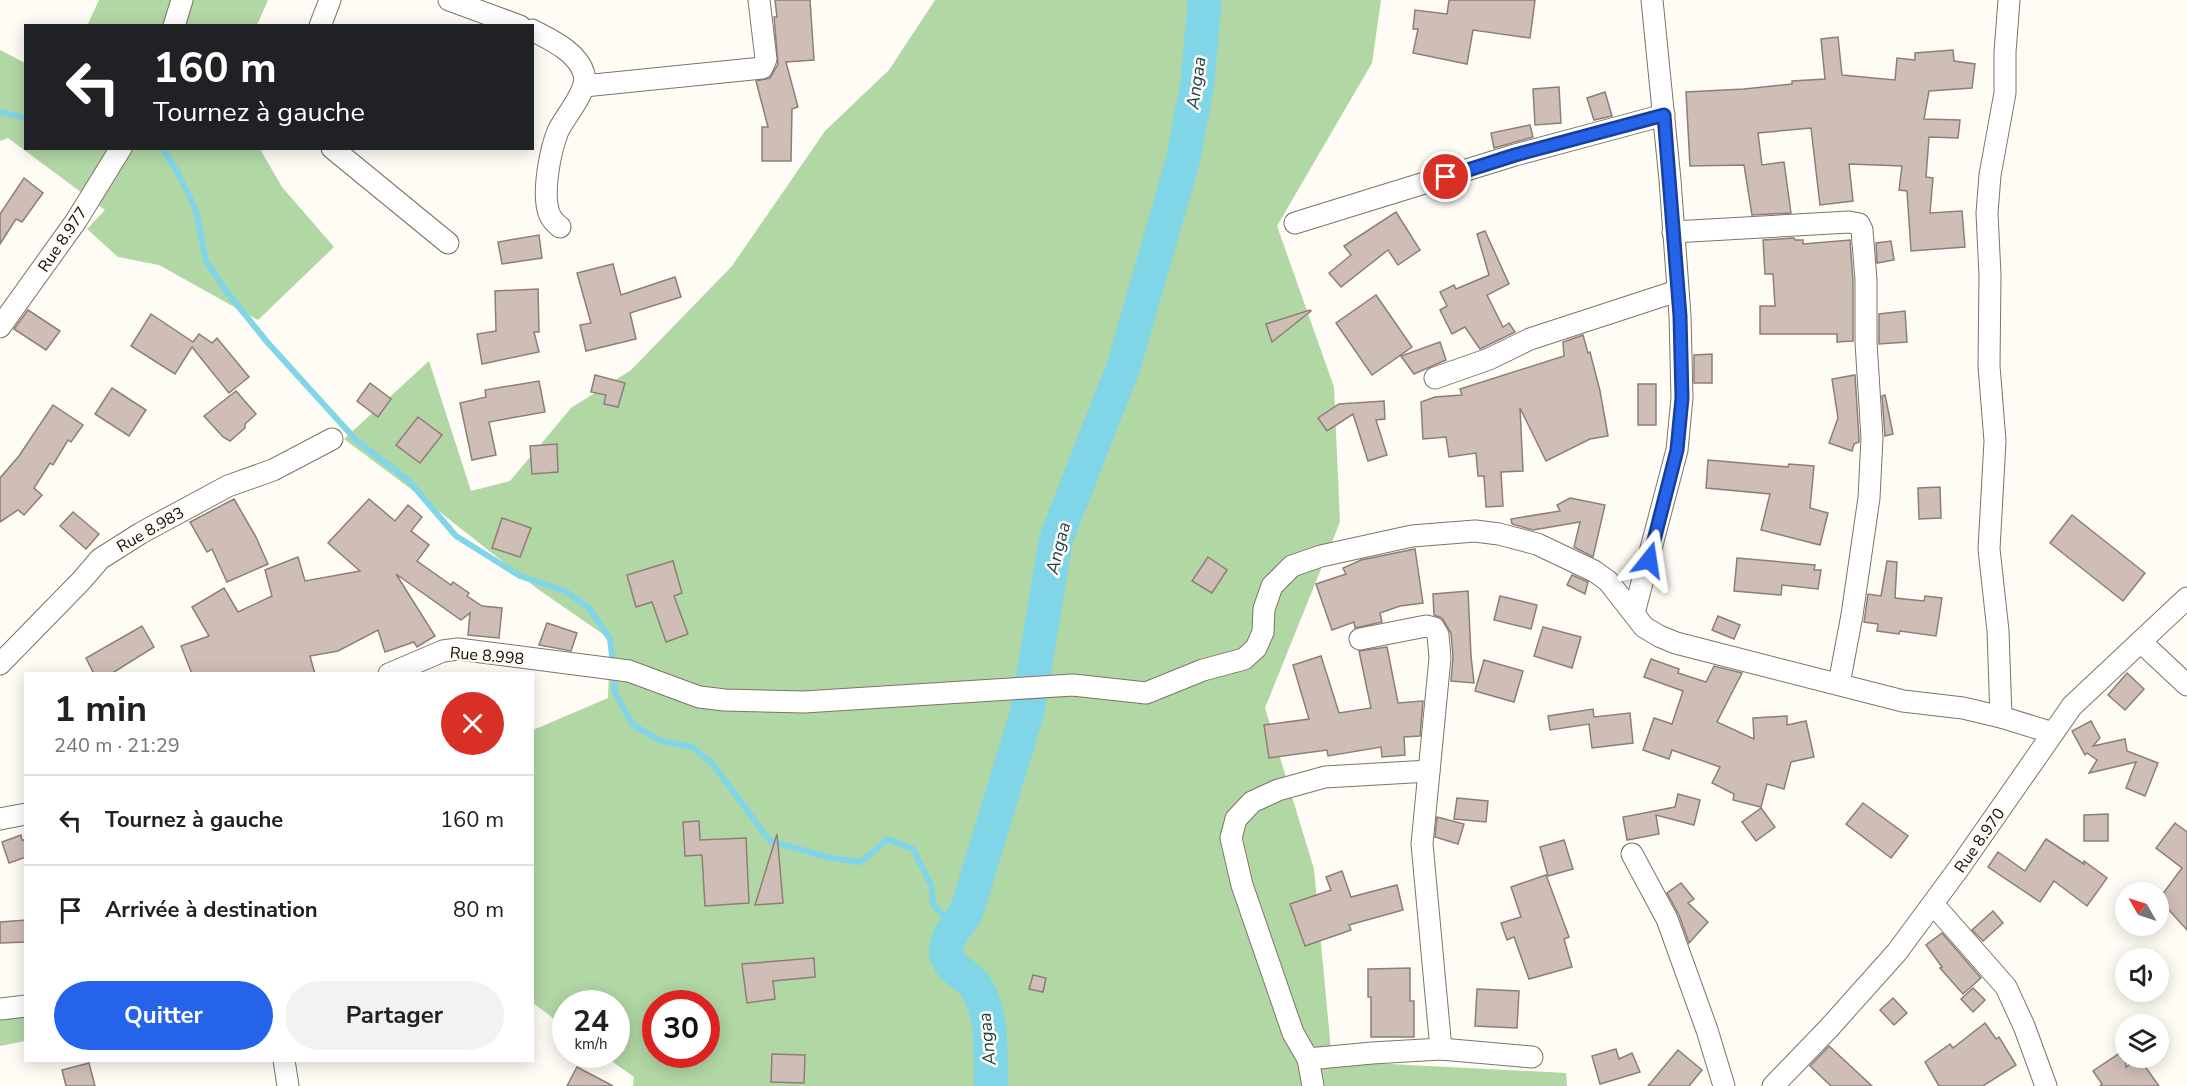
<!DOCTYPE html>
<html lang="fr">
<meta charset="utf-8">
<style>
body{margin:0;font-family:"Nunito Sans",sans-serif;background:#f2f2f2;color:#202124;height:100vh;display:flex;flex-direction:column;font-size:22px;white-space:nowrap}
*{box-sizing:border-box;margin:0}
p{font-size:20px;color:#757577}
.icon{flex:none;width:33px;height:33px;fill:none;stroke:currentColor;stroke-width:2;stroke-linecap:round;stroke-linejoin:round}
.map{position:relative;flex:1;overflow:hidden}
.sheet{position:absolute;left:24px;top:672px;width:510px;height:390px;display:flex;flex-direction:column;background:#fff;border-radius:0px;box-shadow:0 3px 15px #0003}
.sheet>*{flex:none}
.banner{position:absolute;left:24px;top:24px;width:510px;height:126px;border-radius:0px;box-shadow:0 3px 15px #0003;background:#202124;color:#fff;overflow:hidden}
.needle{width:39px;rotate:309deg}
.tools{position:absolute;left:2115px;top:882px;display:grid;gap:12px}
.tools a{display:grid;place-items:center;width:54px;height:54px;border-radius:50%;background:#fff;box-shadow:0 3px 15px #0003;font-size:30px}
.speed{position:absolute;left:552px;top:990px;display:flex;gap:12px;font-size:30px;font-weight:700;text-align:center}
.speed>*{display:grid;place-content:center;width:78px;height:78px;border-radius:50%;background:#fff;box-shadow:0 3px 15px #0003;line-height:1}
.speed small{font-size:15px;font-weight:400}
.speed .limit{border:9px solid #d22;background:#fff;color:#111}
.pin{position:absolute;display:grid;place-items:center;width:51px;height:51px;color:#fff;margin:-26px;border:3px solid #fff;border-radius:50%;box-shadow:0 2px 6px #0007}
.me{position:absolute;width:66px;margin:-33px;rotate:15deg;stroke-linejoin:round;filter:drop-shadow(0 0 4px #0008)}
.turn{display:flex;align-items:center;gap:21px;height:126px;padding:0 30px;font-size:27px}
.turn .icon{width:78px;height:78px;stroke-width:2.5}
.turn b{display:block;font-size:42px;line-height:51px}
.round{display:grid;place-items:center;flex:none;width:63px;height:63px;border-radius:32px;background:#f2f2f2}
.headline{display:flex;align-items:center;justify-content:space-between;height:102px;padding:0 30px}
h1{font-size:36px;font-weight:700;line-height:45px}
.cta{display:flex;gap:12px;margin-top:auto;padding:12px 30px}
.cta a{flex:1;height:69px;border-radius:36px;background:#2563eb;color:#fff;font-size:24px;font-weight:700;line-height:69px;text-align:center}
.cta a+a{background:#f2f2f2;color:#202124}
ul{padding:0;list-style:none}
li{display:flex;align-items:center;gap:18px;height:90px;padding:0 30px;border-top:2px solid #e0e0e0}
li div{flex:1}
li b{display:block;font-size:22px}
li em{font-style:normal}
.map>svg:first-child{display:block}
.green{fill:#b1d7a5;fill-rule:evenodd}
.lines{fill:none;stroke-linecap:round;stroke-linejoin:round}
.stream{stroke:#80d5e7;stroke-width:6}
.river{stroke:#80d5e7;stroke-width:34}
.building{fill:#cfbeb6;stroke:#8e7e77;stroke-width:1.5}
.street-casing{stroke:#7d7468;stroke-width:23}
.street{stroke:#fff;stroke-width:21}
.route-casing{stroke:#184099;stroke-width:15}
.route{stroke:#2563eb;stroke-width:10}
.labels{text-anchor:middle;stroke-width:5;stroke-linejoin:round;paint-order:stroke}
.street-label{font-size:16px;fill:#110e09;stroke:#fffbf5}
.water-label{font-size:18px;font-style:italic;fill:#1a424a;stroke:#fffbf5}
</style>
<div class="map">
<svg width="2187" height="1086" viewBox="0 0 2187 1086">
<rect width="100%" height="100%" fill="#fffbf5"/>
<!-- green -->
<g class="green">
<path d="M99,0h169l-11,25 -170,1z"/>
<path d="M935,0h446l-9,63 -95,163 57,161 6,135 -75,186 49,161 18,192 234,12 1,13h-934l1,-9 -31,-22 13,-1v-50h-50l-1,23 -32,-24v-273l75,-32 2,-59 -71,-49 -132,-104 -63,-47 85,-78 42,130 39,-10 61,-73 60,-38 101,-104 93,-135 64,-61zM656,1004h50v50h-50z"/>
<path d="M0,50l25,13 1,85 234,1 22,38 52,60 -76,73 -99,-55 -41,-8 -31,-28 18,-19 -97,-72 -8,3z"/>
<path d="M25,1015v26l-25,5v-29z"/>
</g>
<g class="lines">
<!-- stream -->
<g class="stream">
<path d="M0,112l26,6"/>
<path d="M162,148l15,23 19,39 10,51 20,30 42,52 89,98 51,39 48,56 64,40 45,15 24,17 21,31 3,25"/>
<path d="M614,674l1,19 18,32 28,16 31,6 20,16 58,78 61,17 30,4 27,-23 25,10 19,38 1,17 23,25"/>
</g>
<!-- river -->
<path class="river" d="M991,1086c-1,-33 3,-70 -15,-99 -7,-12 -28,-18 -30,-34 -2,-13 13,-30 20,-40l61,-200 29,-174 68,-174 59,-205 14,-74 8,-86"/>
</g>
<!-- building -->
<g class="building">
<path d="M775,0h35l4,60 -28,2 12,45 -6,2 -1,52h-29v-34h6l-12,-46 14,-3 8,-14 -4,-47h3z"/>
<path d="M1449,0h86l-5,38 -57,-8 -6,34 -54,-11 5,-24h-5l2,-19 32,4z"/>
<path d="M1838,37l4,38 53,5 2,-22 18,2v-7l38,-3 1,11 21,3 -3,24 -43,3 -5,28 36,1 -2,18 -29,-1 -3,40 7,1 -3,35 32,-2 3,36 -54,4 -4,-60 -8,-1 3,-24 -53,-2 4,37 -33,4 -9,-77 -53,5 4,32 22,-3 7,51 -39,2 -8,-50 -54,1 -4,-74 58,-3 48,-5v-3l33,-2 -4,-40z"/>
<path d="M1559,87l2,36 -26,2 -2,-36z"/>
<path d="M1605,92l7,24 -18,4 -7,-22z"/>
<path d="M1530,125l3,12 -39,11 -3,-15z"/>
<path d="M24,178l19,15 -21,29 -6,-3 -16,25v-30z"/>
<path d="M1396,212l24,38 -22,15 -10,-15 -47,37 -12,-14 22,-18 -7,-9z"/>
<path d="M1485,231l24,53 -22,11 16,32 6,-4 6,9 -35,17 -15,-22 -13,7 -12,-24 7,-4 -7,-14 14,-7 2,4 33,-14 -12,-41z"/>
<path d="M539,235l3,23 -40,6 -4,-22z"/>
<path d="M1794,238l1,2h8v4l47,-4 3,41v60l-16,1v-8h-77v-28h15l-2,-32h-8l-2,-34z"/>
<path d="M1891,241l3,19 -17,3 -1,-20z"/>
<path d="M613,264l8,31 54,-18 6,20 -51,16 6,26 -50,12 -6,-26 11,-2 -14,-50z"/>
<path d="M538,289l1,43h-5l5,20 -57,12 -5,-30 19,-3 -1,-40z"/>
<path d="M1376,295l36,52 -40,28 -36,-52z"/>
<path d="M28,310l32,21 -14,19 -32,-21z"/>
<path d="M1310,310l1,1 -39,31 -6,-18z"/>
<path d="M1905,311l2,31 -28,2v-30z"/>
<path d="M151,314l42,28 6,-8 13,9 5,-5 32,39 -20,16 -37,-46 -17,27 -44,-28z"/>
<path d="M1583,335l5,18 2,-1 10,39 8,45 -18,3 -44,22 -26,-53 3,63 -22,1 2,34 -17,1 -2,-31h-6l-2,-23 -27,4 -3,-20 -23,2 -2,-37 14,-5 27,-2 -2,-6 104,-33 -1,-14z"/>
<path d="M1440,342l6,18 -32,14 -13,-18z"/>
<path d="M1712,354v29h-18v-28z"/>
<path d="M595,375l30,8 -7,24 -14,-3 2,-9 -15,-3z"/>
<path d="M1855,375l4,63v4l-5,2 -2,7 -23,-8 9,-25 -6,-39z"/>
<path d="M539,381l6,31 -56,10 7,33 -24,5 -12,-57 26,-6 -1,-7z"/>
<path d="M370,383l21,16 -13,18 -21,-16z"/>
<rect x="1638" y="384" width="18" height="41"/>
<path d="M112,388l34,22 -17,26 -34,-22z"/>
<path d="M236,391l20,23 -11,10v4l-15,13 -7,-4 -19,-21z"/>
<path d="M1885,395l8,39 -8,2 -3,-40z"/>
<path d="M1384,401l1,18 -9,1 11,35 -19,6 -15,-47 -26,17 -9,-13 21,-14z"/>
<path d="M53,405l30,20 -12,17 -3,-2 -15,25 -3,-2 -16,25 8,7 -18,20 -6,-5 -18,12v-44l19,-22z"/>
<path d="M418,417l24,18 -22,28 -24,-18z"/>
<path d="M557,444l1,28 -26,2 -2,-28z"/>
<path d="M1708,460l80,7 1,-3 25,2 -4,42 18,5 -8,32 -59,-15 9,-36 -64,-6z"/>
<path d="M1940,487l1,31 -22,1 -1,-31z"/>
<path d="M1570,498l35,7 -12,52 -19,-10 6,-25 -47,8 -21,-6 -1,-5 49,-8 -3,-6z"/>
<path d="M234,499l22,38 12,27 -41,18 -15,-33 -5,3 -17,-30z"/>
<path d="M369,499l26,22 13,-16 14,12 -11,14 18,14 -12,16 34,24 2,-3 16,11 -2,3 15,10 20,2 -3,30 -31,-3 2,-22 -9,7 -65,-46 39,62 -18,11 -3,-5 -29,10 -7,-22 -40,21 -28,5 5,18h-123l-11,-28 28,-10 -17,-29 32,-19 14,24 34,-16 -7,-26 33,-13 7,24 55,-10 -32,-28z"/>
<path d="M73,512l26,22 -13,15 -26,-23z"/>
<path d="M2072,515l73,58 -22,28 -73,-58z"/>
<path d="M502,518l29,10 -11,29 -28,-9z"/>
<path d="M1415,549l8,54 -23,3 -20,7 2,9 -27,6 -1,-6 -22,8 -16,-46 30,-10 -3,-6 18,-8z"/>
<path d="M1208,557l19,13 -15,23 -20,-12z"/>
<path d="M1737,558l78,7 -1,5h7l-3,19 -36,-4 -1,10 -47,-4z"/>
<path d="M673,561l9,32 -8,3 14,38 -22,8 -14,-40 -16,5 -9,-32z"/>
<path d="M1887,561l10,1 -2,36 29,3 1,-5 17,2 -6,38 -36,-5 -1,3 -22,-3 1,-7 -14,-2 4,-28 13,2z"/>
<path d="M1572,575l16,7 -3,12 -18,-9z"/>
<path d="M1468,591l3,65 3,27 -23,-2 2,-24 -2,-24 -9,-15 -8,-3 -1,-21z"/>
<path d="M1500,596l37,9 -6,24 -37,-9z"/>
<path d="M1718,616l22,9 -6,14 -22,-9z"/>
<path d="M547,623l30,10 -6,18 -32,-6z"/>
<path d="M142,626l12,21 -43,27h-17l-8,-16z"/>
<path d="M1543,627l38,10 -9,31 -38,-12z"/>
<path d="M1387,647l11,56 25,-2 -3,35 -16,1 1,18 -23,2 -1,-10 -53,9 -1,-6 -58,8 -5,-33 45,-6 -16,-54 28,-9 18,57 32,-5 -12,-57z"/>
<path d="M1651,659l28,10 -1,4 28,9 8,-16 28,7 -25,49 37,17 -1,-21 34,-2v9l19,-4 8,36 -23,5 -7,27 -17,-5 -6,23 -28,-7 1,-6 -22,-11 8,-16 -48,-17 -3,9 -26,-9 11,-32 18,6 11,-33 -39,-14z"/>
<path d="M1484,660l39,11 -9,31 -39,-11z"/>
<path d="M2127,673l17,16 -19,21 -17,-15z"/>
<path d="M1593,709l1,8 36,-4 3,30 -41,5 -3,-24 -39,6 -2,-14z"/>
<path d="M2091,721l9,17 -7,8 32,-7 2,12 31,12 -13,33 -19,-8 10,-26 -47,11 8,-13 -10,-7 -2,2 -13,-24z"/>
<path d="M1678,794l22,6 -6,25 -38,-10 3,19 -32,6 -4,-23 52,-10z"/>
<path d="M1457,798l31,3 -2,21 -32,-3z"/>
<path d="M1863,803l45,33 -17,22 -45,-34z"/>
<path d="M1761,808l14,19 -19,14 -14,-19z"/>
<path d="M2108,814v27h-24v-26z"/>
<path d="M1437,817l27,7 -6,20 -23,-7z"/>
<path d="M699,821l1,19 46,-2 3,65 -44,3 -3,-51 -17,1 -2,-34z"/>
<path d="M2175,823l12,9v98l-28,-31 23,-31 -26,-20z"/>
<path d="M777,834l6,69 -28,2z"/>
<path d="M21,835l1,5h4v17l-17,6 -7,-21z"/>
<path d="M2046,839l38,25v-3l23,17 -20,28 -33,-25 -14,21 -52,-35 10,-15 27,19z"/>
<path d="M1564,840l9,29 -25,7 -8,-29z"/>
<path d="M1342,871l9,26 46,-12 6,25 -54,15 2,5 -46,16 -15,-42 41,-14 -5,-13z"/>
<path d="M1546,875l23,62 -5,2 8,28 -43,12 -15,-42 -7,3 -6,-17 20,-6 -10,-30z"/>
<path d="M1681,883l13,16 -6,4 20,19 -19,21 -10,-28 -12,-22z"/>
<path d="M1993,911l10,12 -20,18 -11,-11z"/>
<path d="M26,920v22l-26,1v-21z"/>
<path d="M1942,933l39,45 -18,16 -23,-26 2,-1 -16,-22z"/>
<path d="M814,958l1,19 -42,4 2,18 -28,4 -5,-39z"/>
<path d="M1410,968v33h4v36h-43v-40h-3v-28z"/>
<path d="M1033,975l13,3 -3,14 -14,-3z"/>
<path d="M1973,988l12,12 -12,12 -12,-13z"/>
<path d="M1477,989l42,2 -2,37 -42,-2z"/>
<path d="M1893,998l14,15 -13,12 -14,-15z"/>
<path d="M1985,1023l11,16 3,-2 17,28 -33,21h-44l-14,-24 25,-18 3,4z"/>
<path d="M1829,1046l43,40h-41l-21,-20z"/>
<path d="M1616,1049l3,10 13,-6 8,19 -40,12 -8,-28z"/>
<path d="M2126,1049v18l13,-9 20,28h-59l2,-2 -9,-13z"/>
<path d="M1678,1050l24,20 -13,16h-41z"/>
<path d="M772,1054l33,1 -1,28 -33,-1z"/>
<path d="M89,1063l6,23h-29l-4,-16z"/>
<path d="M577,1067l36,19h-46z"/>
</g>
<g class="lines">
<defs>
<g id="street">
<path d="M449,0l71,26"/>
<path d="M174,26l8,-26"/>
<path d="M320,26l10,-26"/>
<path d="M532,30c19,10 46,22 52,44 5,16 -19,42 -26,57 -8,20 -16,62 -9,82 2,6 6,10 11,14"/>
<path d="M584,86l178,-18 4,-9 -7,-59"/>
<path d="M332,148l116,95"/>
<path d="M1295,223l220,-68 149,-40"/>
<path d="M1673,232l176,-10 10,2 3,6 4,50v62l6,96 -3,60 -17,117 -13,69"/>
<path d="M0,327l76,-106 45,-73"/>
<path d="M1435,378l54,-19 41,-20 147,-48"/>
<path d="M1634,613l43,-163 5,-52 -2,-82 -10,-136 -18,-180"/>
<path d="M1360,639l66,-13 8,2 4,7 2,23 -18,186 19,205"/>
<path d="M2141,642l46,43"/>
<path d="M0,664l81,-83 19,-22 41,-26 87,-47 45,-16 59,-31"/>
<path d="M389,674l54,-23 15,-2 171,22 70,26 26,3 79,2 269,-17 73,8 57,-23 41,-11 12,-11 7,-16 1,-23 8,-23 20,-20 29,-10 91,-20 63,-5 24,3 38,10 57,27 14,10 36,46 15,9 17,7 227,58 60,7 38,9 52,16"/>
<path d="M2001,717l-3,-86 -9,-82 6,-108 -6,-75 1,-91 -3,-62 3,-38 15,-82v-41l4,-52"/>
<path d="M0,819l26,-5"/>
<path d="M1632,854l35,65 40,111 17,56"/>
<path d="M1933,904l73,83 18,39 22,60"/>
<path d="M0,1009l26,-3"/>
<path d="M1308,1059l64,-6 69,-4 91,8"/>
<path d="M284,1060l4,26"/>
<path d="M1313,1086l-5,-27 -15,-26 -51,-148 -11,-47 5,-19 16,-17 26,-12 47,-13 104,-6"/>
<path d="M1773,1086l56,-58 68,-76 62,-84 113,-162 115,-108"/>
</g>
</defs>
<!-- street casing -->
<use href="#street" class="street-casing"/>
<!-- street -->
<use href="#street" class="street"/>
</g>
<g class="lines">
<defs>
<path id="route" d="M1446,177l69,-22 149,-40 16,201 2,82 -5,52 -28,110"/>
</defs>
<!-- route casing -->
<use href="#route" class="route-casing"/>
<!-- route -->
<use href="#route" class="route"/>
</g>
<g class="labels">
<!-- street labels -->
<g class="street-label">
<text transform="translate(62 239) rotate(-56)" y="6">Rue 8.977</text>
<text transform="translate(150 529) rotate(-30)" y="6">Rue 8.983</text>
<text transform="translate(487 655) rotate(5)" y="6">Rue 8.998</text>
<text transform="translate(1979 840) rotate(-55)" y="6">Rue 8.970</text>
</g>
<!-- water labels -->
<g class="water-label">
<text transform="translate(1196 83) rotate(-82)" y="6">Angaa</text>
<text transform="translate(1058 548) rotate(-76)" y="6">Angaa</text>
<text transform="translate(987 1039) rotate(-96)" y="6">Angaa</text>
</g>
</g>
</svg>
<div class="tools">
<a><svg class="needle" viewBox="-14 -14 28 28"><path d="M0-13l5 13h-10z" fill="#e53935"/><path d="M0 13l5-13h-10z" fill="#757577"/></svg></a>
<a><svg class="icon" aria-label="sound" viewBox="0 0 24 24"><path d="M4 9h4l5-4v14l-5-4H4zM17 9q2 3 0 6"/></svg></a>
<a><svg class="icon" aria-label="layers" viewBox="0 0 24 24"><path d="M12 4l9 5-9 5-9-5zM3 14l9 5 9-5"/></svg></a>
</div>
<div class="speed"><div>24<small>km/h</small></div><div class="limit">30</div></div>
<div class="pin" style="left:1446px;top:177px;background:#d93025"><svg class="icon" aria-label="arrive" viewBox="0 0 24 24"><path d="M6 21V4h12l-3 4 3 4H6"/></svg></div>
<svg class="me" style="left:1649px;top:560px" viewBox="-20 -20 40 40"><path d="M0-17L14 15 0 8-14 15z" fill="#2563eb" stroke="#fff" stroke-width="4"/></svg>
<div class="banner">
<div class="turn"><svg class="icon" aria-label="left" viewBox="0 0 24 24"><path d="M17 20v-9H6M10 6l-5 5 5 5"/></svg><div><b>160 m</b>Tournez à gauche</div></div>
</div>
<section class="sheet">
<div class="headline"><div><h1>1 min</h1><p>240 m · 21:29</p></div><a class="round" style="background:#d93025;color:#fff"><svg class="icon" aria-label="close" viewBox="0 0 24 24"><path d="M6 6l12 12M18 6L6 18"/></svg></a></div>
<ul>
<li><svg class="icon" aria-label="left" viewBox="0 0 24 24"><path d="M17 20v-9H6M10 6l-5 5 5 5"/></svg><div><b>Tournez à gauche</b></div><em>160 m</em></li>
<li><svg class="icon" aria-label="arrive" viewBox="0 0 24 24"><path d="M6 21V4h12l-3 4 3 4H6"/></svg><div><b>Arrivée à destination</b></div><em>80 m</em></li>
</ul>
<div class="cta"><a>Quitter</a><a>Partager</a></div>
</section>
</div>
